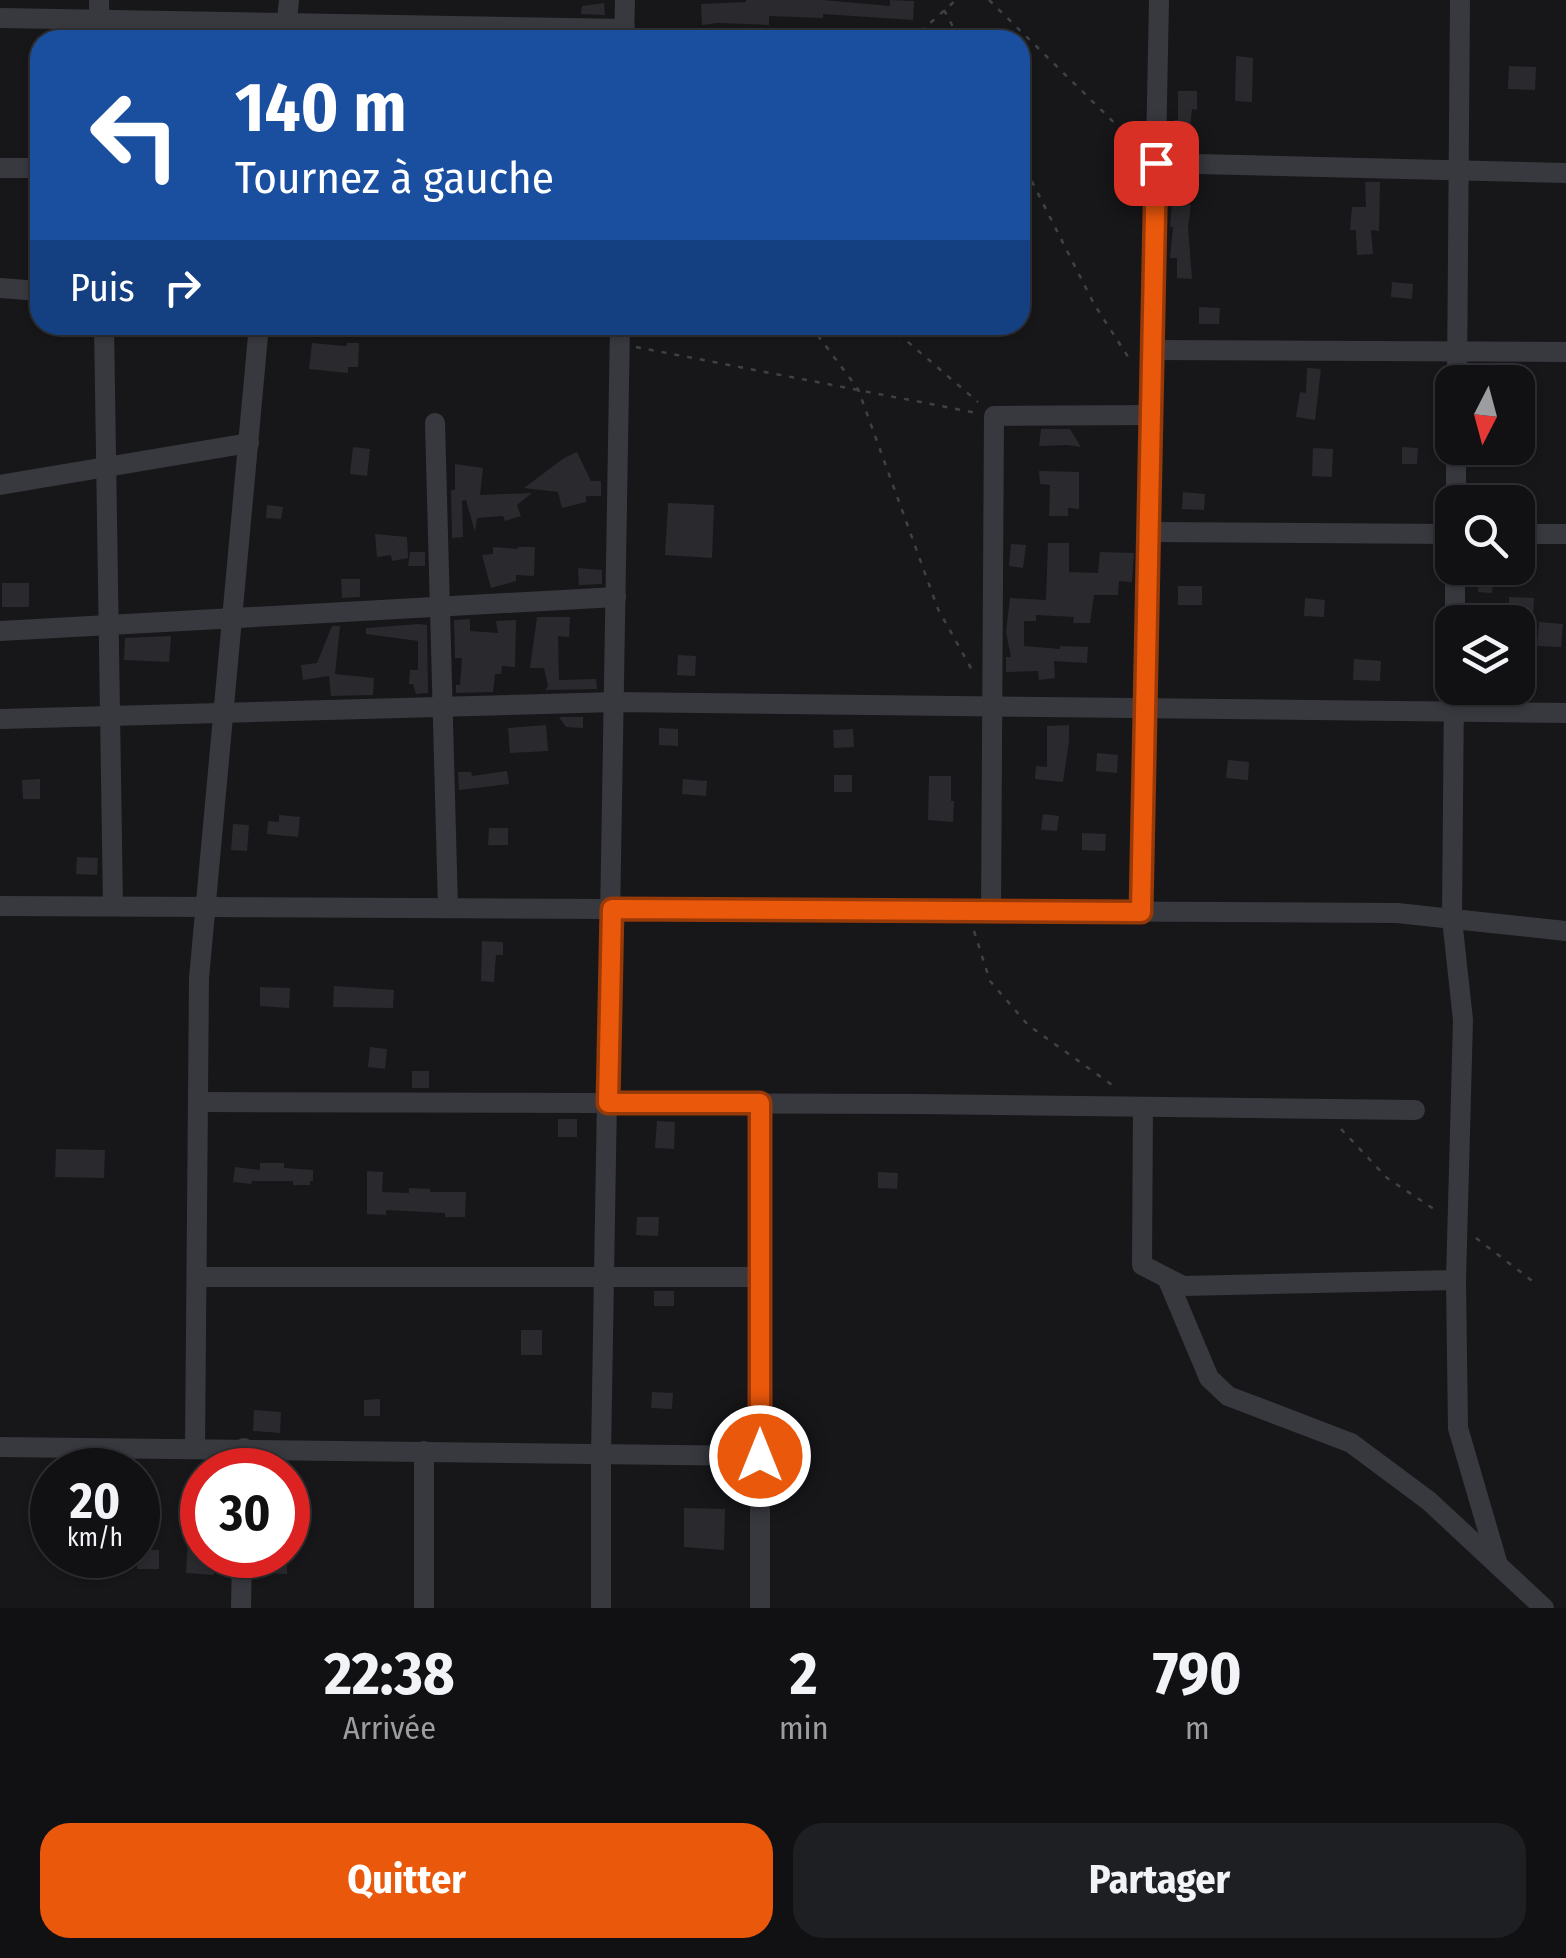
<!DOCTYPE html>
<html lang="fr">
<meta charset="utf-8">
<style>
body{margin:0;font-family:"Fira Sans Condensed",sans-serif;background:#1e1f22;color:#f1f3f6;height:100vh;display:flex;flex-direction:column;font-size:38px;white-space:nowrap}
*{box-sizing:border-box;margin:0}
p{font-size:32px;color:#9c9da0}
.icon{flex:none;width:55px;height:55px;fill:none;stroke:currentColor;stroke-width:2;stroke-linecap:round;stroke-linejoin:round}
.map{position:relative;height:1608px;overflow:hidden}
.panel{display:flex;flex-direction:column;background:#111114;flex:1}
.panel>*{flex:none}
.top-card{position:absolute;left:30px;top:30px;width:1000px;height:305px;border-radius:30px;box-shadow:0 2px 8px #0004,0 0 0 2px #303134;background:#1a4fa0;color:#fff;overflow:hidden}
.needle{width:65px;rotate:186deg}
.fabs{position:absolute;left:1435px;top:365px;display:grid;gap:20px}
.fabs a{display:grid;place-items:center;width:100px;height:100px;border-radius:20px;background:#111114;box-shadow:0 2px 8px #0004,0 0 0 2px #303134;font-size:50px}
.speed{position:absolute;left:30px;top:1448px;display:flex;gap:20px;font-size:50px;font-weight:700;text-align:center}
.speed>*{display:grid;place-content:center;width:130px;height:130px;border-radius:50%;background:#111114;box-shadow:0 2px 8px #0004,0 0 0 2px #303134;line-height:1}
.speed small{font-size:25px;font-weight:400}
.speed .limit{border:15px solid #d22;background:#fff;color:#111}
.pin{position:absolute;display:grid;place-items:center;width:85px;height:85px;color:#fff;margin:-42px;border-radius:20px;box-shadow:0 5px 15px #0006}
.me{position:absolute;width:110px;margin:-55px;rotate:0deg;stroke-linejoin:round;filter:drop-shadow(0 0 8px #0008)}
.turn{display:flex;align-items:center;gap:35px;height:210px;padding:0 40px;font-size:45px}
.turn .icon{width:130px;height:130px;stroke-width:2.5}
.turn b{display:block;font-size:70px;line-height:85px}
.then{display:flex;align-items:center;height:95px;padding:0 40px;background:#0003;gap:20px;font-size:38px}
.eta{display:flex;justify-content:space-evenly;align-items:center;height:170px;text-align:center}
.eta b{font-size:60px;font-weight:700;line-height:70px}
.button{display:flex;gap:20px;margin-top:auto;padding:20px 40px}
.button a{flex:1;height:115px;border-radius:30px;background:#ea580c;color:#fff;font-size:40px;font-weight:700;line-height:115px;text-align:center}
.button a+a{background:#1e1f22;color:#f1f3f6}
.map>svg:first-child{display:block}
.building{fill:#2a2a2e}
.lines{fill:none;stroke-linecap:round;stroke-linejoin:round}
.path{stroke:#3e4146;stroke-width:2.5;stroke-dasharray:5 8;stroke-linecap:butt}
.minor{stroke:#38393f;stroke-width:20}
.route-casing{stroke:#983908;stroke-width:25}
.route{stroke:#ea580c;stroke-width:18}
</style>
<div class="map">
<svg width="1566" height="1608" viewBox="0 0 1566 1608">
<rect width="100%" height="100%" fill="#17171a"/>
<!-- building -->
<g class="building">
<path d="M746,0h77l67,6v-6l24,1 -1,19 -90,-6v4l-54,-2v9l-51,-2 -16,2 -1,-21 45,-2z"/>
<path d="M604,3l1,12 -24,-1 1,-8z"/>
<path d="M1236,56l17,2 -1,44 -17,-1z"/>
<path d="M1509,66l27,1 -1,23 -27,-1z"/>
<path d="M1178,91h19v19l-5,-1 -2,18v23h-20l4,-30h4z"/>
<path d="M1365,182h15l-1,49 -8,-1 2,24 -16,1 -1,-25h-6l2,-23h14z"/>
<path d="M1172,202l19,3 -3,22 4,52 -15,-1v-20h-7l3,-31h-3z"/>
<path d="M1392,282l21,2 -1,15 -21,-2z"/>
<path d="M1199,307l21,1 -1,16h-20z"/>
<path d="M312,343l34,3 1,-3h12l-1,24h-10v6l-39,-4z"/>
<path d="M1307,368l14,1 -6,51 -19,-3 4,-25 6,1z"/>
<path d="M1041,429h29l11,18 -14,-2 -28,1z"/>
<path d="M353,447l17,2 -3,27 -17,-2z"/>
<path d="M1402,447l16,1 -1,16h-15z"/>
<path d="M1313,448l20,1 -1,28 -20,-1z"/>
<path d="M577,452l14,29h10v15h-15v6l-24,6 -4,-16 -34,-4 40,-30z"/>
<path d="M455,464l28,4 -3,27 52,-2 -15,12 4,11 -16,5 -2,-5 -26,2 -2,14 -9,-32 -4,1 1,36 -11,1 -1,-48h4z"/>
<path d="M1039,471l40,1v37l-11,-1v8h-19l1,-31 -10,-1z"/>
<path d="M1183,492l22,2 -1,16 -22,-1z"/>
<path d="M668,503l46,2 -2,53 -47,-3z"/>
<path d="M267,505l16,2 -2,12 -15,-1z"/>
<path d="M375,534l32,3 1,21 -16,3 -1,-6 -14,2z"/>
<path d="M1048,543h21v29l29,1 2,-21 34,1 -2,29 -13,-1 -1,14h-24l-4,28h-17l1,-6 -38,-2v6h-12v25l36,3v-3l28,1 -1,16 -33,-2 1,17 -16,2 -1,-9 -32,1v-15h5l-5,-25 4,-34 36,2z"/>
<path d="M1011,544l15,1 -3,23 -14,-2z"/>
<path d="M493,547l25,2 -1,-2h18l-1,29 -18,-1v6l-25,7 -9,-33 11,-1z"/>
<path d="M410,552h15v14h-17z"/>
<path d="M578,568l24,2v14l-23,1z"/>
<path d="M1479,576l15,1 -2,16 -14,-1z"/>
<path d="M341,579h19v18l-18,1z"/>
<rect x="2" y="583" width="27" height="24"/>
<rect x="1178" y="586" width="24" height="19"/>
<path d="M1509,597l25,1 -1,19h-24z"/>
<path d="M1305,598l20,2 -1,17 -20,-1z"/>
<path d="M537,617h33l-1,20 -11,-1 1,44 37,-1 1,10 -52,1 3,-4 -4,-18h-14z"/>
<path d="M470,619v12l28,2 -2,-12 20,-1 -1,47 -13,-1 -1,8h-6l-2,18 -37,1v-8h4l2,-27h-7l-1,-38z"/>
<path d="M1539,622l24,2 -2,23 -24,-1z"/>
<path d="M419,624l8,1 1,68 -12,1 -3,-10h-4l1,-14h8v-29l-52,-7v-6z"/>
<path d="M332,626h8l-5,48 39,4 -1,17 -42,1 -2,-20 -26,4 -2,-15 16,-2z"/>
<path d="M171,636l-2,26 -45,-2 1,-22z"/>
<path d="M678,655l18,1 -1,20 -18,-1z"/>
<path d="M1354,659l27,2 -1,20 -27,-1z"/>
<path d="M559,717h24v11l-17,-1z"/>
<path d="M546,725l2,26 -38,2 -2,-25z"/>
<path d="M1069,725v16l-6,41 -28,-3 1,-13 11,1v-41z"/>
<path d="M659,728l19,1v17l-19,-1z"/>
<path d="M853,729l1,18 -20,1 -1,-18z"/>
<path d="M1097,753l21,2 -1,18 -21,-2z"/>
<path d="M1228,760l21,2 -1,18 -22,-2z"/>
<path d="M507,771l2,13 -50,6 -1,-18h13l1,4z"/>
<rect x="834" y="775" width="18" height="17"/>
<path d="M929,776h22v25h3l-1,21 -25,-2z"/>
<path d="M40,779v20h-17l-1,-19z"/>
<path d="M683,779l24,2 -1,15 -24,-2z"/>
<path d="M1043,814l16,2 -2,15 -16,-1z"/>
<path d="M279,815l21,2 -2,20 -31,-3 1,-13 11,1z"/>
<path d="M233,824l16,1 -2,26 -16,-1z"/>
<path d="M489,828h19v17h-20z"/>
<path d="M1082,833l24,1 -1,17 -23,-1z"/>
<path d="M77,857l21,1 -1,17 -21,-1z"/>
<path d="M482,941l21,1v13h-7l-2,27 -13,-1z"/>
<path d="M334,986l60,4 -1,18 -60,-1z"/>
<path d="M260,987l30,1 -1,20 -29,-2z"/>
<path d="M370,1047l17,2 -2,20 -17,-2z"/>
<rect x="412" y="1071" width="17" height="17"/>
<rect x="558" y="1119" width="19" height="18"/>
<path d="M657,1121l18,1 -1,27 -19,-1z"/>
<path d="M56,1149l49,1 -1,28 -49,-1z"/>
<path d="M260,1163h24v5l29,2v11h-3v4h-17v-4h-41l-1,3 -18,-2 2,-15 25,3z"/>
<path d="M367,1171l16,1 -1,20 27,1v-5l21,1v3h36l-1,25h-20v-4l-59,-3v5l-19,-1z"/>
<path d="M878,1172l20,1 -1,16 -19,-1z"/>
<path d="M637,1217h22l-1,19 -22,-1z"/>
<rect x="654" y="1291" width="20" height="15"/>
<rect x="521" y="1330" width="21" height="25"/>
<path d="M652,1392l21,1 -1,16 -21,-1z"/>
<path d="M380,1399v17h-16v-16z"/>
<path d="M254,1410l27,2 -1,21 -27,-2z"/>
<path d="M684,1508l41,1 -1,41 -40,-3z"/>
<path d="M184,1509h18v46h13l-1,20 -28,-2 2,-36h-3z"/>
<path d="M138,1550h21v19h-22z"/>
<path d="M263,1555h24v19l-24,-1z"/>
</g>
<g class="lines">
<!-- path -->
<g class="path">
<path d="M989,0l148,145"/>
<path d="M944,10l16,30"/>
<path d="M911,40l45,-40"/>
<path d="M1020,158l74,146 38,59"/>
<path d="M810,325l48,64 80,220 34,61"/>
<path d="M888,325l90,77"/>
<path d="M636,347l341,66"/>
<path d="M974,931l16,50 38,44 87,62"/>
<path d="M1341,1129l46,49 50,33"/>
<path d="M1476,1238l59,45"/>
</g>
<!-- minor -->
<g class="minor">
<path d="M99,0l1,40"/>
<path d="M0,18l625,11"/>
<path d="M285,40l4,-40"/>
<path d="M624,40l1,-40"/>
<path d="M1156,163l410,10"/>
<path d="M0,168h40"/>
<path d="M0,288l40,3"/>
<path d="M104,325l9,581"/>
<path d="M1152,350l414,2"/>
<path d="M1457,382l3,-382"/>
<path d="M435,423l13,485"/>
<path d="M0,485l249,-42"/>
<path d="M1456,502v-54"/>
<path d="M1149,532l303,2"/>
<path d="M1518,534h48"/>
<path d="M1455,622v-54"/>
<path d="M0,631l616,-34"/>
<path d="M1454,688l-2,231 11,101 -7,260 2,148 40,137"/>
<path d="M0,719l615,-17 951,11"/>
<path d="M0,906l1397,7 169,18"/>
<path d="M991,911l3,-495 157,-1"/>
<path d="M1141,912l18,-912"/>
<path d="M198,1102l719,2 498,6"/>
<path d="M760,1103v505"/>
<path d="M1143,1107l-1,158 41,21 273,-6"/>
<path d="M197,1277h563"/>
<path d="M1167,1278l42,100 19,18 123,47 78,58 115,107"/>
<path d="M0,1447l760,9"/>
<path d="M195,1448l4,-470 60,-653"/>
<path d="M424,1451v157"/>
<path d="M244,1470v-22"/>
<path d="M241,1608l1,-53"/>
<path d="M601,1608v-154l19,-1129"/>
</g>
</g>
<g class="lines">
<defs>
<path id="route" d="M760,1456v-353h-152l4,-194 529,3 15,-749"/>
</defs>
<!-- route casing -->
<use href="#route" class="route-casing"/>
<!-- route -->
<use href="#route" class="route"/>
</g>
</svg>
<div class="fabs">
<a><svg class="needle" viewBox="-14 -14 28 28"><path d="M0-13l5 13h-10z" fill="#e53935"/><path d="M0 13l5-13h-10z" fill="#9c9da0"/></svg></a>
<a><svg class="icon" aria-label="search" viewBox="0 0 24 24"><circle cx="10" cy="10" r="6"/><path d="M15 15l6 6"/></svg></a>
<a><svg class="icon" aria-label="layers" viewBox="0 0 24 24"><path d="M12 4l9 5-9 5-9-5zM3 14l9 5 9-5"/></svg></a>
</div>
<div class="speed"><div>20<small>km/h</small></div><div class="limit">30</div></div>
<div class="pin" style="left:1156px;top:163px;background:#d93025"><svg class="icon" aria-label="arrive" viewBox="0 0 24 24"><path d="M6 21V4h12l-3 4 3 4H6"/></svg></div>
<svg class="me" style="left:760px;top:1456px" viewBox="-20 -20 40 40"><circle r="17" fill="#ea580c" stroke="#fff" stroke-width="3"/><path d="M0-11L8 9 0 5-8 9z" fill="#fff"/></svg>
<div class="top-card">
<div class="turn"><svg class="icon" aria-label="left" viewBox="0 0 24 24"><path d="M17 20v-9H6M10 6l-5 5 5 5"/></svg><div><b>140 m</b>Tournez à gauche</div></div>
<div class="then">Puis<svg class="icon" aria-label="right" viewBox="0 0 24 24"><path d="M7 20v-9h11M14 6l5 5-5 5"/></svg></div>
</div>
</div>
<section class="panel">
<div class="eta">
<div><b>22:38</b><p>Arrivée</p></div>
<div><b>2</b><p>min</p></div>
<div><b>790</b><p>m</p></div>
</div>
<div class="button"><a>Quitter</a><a>Partager</a></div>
</section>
